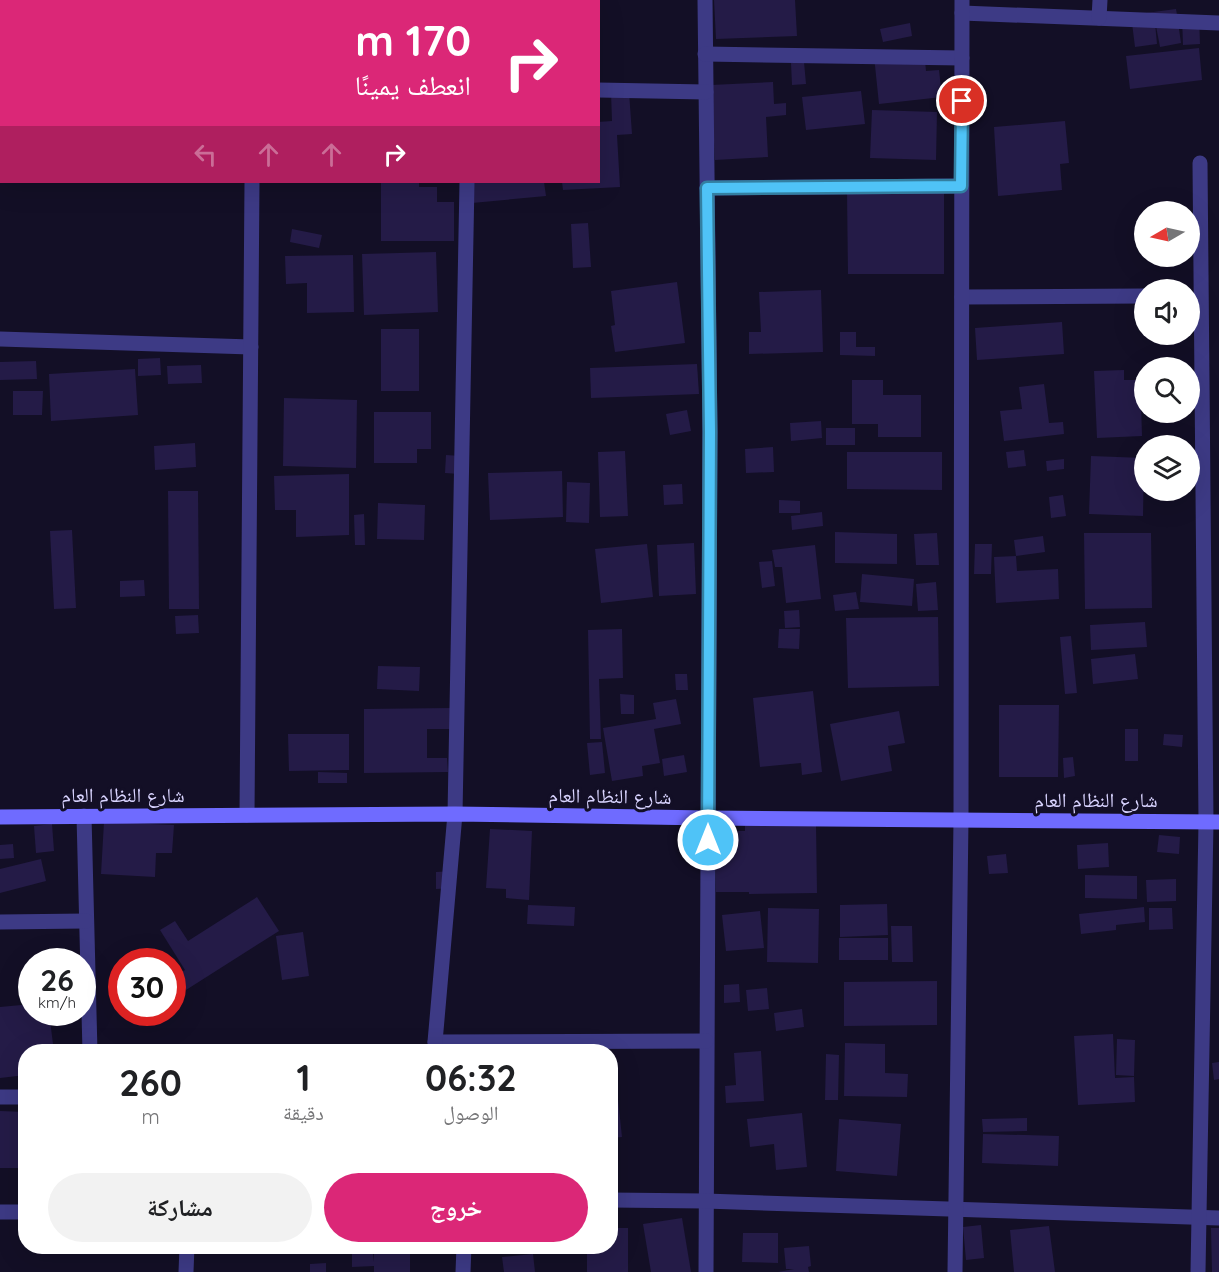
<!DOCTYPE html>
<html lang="ar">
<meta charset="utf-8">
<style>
body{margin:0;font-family:Quicksand,"Noto Naskh Arabic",sans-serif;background:#f2f2f2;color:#202124;direction:rtl;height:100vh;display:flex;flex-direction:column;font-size:22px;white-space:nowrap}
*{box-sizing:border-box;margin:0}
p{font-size:20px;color:#757577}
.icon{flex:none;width:33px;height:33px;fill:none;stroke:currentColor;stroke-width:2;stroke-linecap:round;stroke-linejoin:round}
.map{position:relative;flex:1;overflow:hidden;direction:ltr}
.side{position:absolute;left:18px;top:1044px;width:600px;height:210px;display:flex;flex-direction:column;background:#fff;border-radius:24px;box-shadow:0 6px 24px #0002;direction:rtl}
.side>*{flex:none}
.guide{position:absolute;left:0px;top:0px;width:600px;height:183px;box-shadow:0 6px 24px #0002;direction:rtl;background:#db2777;color:#fff;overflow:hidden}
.needle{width:39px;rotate:261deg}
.tools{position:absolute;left:1134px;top:201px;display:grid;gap:12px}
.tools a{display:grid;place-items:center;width:66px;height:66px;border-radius:50%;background:#fff;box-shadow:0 6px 24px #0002;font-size:30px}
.speed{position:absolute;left:18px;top:948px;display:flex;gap:12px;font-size:30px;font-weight:700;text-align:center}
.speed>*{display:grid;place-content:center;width:78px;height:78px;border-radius:50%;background:#fff;box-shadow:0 6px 24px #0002;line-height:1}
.speed small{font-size:15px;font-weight:400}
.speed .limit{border:9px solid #d22;background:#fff;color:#111}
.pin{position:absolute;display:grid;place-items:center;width:51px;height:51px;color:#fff;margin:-26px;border:3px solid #fff;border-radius:50%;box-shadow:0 2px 6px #0007}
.me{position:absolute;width:66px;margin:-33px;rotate:0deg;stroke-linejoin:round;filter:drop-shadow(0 0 4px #0008)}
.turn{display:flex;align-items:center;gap:21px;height:126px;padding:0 30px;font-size:27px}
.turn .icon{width:78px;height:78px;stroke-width:2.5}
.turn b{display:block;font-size:42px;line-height:51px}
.lanes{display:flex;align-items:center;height:57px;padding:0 30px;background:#0003;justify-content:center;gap:30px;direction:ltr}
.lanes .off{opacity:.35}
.eta{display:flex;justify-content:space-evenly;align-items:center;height:102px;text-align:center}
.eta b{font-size:36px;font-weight:800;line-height:42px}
.button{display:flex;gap:12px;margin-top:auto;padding:12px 30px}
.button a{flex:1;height:69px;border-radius:36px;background:#db2777;color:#fff;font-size:24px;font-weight:800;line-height:69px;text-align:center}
.button a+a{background:#f2f2f2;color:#202124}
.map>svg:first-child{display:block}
.building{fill:#241b47}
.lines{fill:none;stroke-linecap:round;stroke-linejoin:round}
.street{stroke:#3d3a85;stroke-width:15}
.secondary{stroke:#6f6bff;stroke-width:15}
.route-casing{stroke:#337fa1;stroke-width:15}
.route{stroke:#4fc3f7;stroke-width:10}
.labels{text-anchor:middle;stroke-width:6;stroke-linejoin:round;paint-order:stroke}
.street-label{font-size:20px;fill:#d9d4ff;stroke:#130f26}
</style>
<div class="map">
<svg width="1219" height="1272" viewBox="0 0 1219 1272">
<rect width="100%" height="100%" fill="#130f26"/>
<!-- building -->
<g class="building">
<path d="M714,0h81l2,36 -81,3z"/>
<path d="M1176,9l2,11 -23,3 2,21 -22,3 -4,-32z"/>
<path d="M1182,17h17l1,27 -17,1z"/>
<path d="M1178,22l3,21 -21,4 -4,-21z"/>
<path d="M910,23l2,13 -29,6 -3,-13z"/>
<path d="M1199,48l3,32 -72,9 -4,-33z"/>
<path d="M924,50l2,21 13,-1 3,27 -63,7 -5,-48z"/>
<path d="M804,62l2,22 -14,1 -1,-22z"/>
<path d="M773,82l1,22 12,-1v12l-20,2 2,40 -53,3 -4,-75z"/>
<path d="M861,91l4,33 -59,6 -4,-33z"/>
<path d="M629,92l3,42 -15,1 3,52 -57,3 -1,-8h36v-60l14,-1 -1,-28z"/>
<path d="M872,110l65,2 -1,48 -66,-2z"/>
<path d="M1065,121l4,42 -9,1 2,26 -64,6 -4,-69z"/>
<path d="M381,182h38v5h18v15h17v39h-73z"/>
<path d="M470,182h74l2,14 -74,7z"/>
<path d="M847,192h97v82h-96z"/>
<path d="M588,223l3,44 -18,1 -2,-44z"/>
<path d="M292,229l30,6 -3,13 -29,-6z"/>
<path d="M436,252l2,60 -74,3 -2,-61z"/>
<path d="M353,255l1,57 -47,1v-30l-21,1 -1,-28z"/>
<path d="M677,282l8,61 -70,9 -4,-26 4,-1 -4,-34z"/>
<path d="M821,290l2,62 -74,2v-22h12l-2,-40z"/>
<path d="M1062,322l2,32 -87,6 -2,-32z"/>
<rect x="381" y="329" width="38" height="62"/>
<path d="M840,332h16v15h19v9l-35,-1z"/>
<path d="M160,358l1,17 -23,1v-17z"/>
<path d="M36,361l1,18 -37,1v-18z"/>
<path d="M697,364l2,30 -108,4 -1,-30z"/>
<path d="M201,365l1,18 -34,1 -1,-18z"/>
<path d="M135,369l3,46 -87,6 -2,-47z"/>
<path d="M1124,370v10h20v22h-3l1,34 -45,2 -3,-67z"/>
<path d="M852,380h31v15h38v42h-43v-13h-26z"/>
<path d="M1044,384l5,39 14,-1 1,12 -60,7 -4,-30 22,-2 -3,-22z"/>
<path d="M13,391h30l-1,24h-29z"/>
<path d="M284,398l73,2 -1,68 -73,-2z"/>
<path d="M687,410l4,21 -21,4 -4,-21z"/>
<path d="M374,412h57v37h-14v14h-43z"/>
<path d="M821,421l1,17 -31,3 -1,-18z"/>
<rect x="826" y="428" width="29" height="17"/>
<path d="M195,443l1,24 -41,3 -1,-24z"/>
<path d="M773,447l1,25 -28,1 -1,-24z"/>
<path d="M1024,450l2,16 -18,2 -2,-16z"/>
<path d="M625,451l3,65 -28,1 -2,-65z"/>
<path d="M847,452h95v38l-95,-1z"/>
<path d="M446,455l15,1 -1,18 -15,-1z"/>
<path d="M1091,456l53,2 -1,58 -54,-2z"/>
<path d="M1064,459v10l-17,2 -1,-10z"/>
<path d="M562,471l1,46 -73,3 -2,-47z"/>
<path d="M349,474v61l-53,2v-27h-21l-1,-34z"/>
<path d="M567,482l23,1 -1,40 -23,-1z"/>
<path d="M682,484l1,20 -19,1 -1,-20z"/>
<path d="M168,491h30l1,118h-30z"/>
<path d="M1063,495l3,21 -15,2 -2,-21z"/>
<path d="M779,500l21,1v12h-21z"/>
<path d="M378,503l47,2 -1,35 -47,-1z"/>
<path d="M822,512l1,14 -31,4 -1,-14z"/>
<path d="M364,514l1,31h-10l-1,-30z"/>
<path d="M72,530l4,78 -22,1 -4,-78z"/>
<path d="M835,532l62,2v30l-62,-1z"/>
<path d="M937,533l2,32h-23l-2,-31z"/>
<path d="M1084,533h67l1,75 -67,1z"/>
<path d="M1043,536l2,16 -29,4 -2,-16z"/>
<path d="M694,543l2,51 -37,2 -2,-51z"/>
<path d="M647,544l6,53 -52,6 -6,-54z"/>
<path d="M975,544h17l-1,30h-17z"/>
<path d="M815,545l6,54 -35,4 -4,-36h-7l-3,-17z"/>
<path d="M1016,556l1,15 41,-2 1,30 -63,4 -2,-46z"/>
<path d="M772,561l3,25 -13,2 -3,-26z"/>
<path d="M862,574l52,5 -2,27 -52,-4z"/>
<path d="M144,580l1,16 -25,1v-16z"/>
<path d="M936,582l2,28 -20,1 -2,-27z"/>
<path d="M856,592l3,17 -24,2 -2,-16z"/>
<path d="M799,610l1,17 -15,1 -1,-17z"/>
<path d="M198,615l1,18 -23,1 -1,-18z"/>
<path d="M938,617l1,69 -91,2 -2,-70z"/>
<path d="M1145,622l2,25 -56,3 -1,-25z"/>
<path d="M622,629l1,49 -24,1 2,60h-11l-2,-109z"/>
<path d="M779,629h21l-1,20 -21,-1z"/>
<path d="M1071,636l6,57 -12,1 -5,-57z"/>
<path d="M1135,654l3,25 -45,5 -2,-25z"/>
<path d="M378,666l42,1 -1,24 -42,-2z"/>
<path d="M675,674h12l1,16h-12z"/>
<path d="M813,691l9,81 -20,3 -1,-12 -41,4 -7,-69z"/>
<path d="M620,694l14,1v19h-13z"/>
<path d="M676,699l5,25 -27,5 6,34 -18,3 1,10 -31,5 -9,-53 53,-9 -3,-16z"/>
<path d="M999,705h60l-1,72h-59z"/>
<path d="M452,708v21h-25v29h20l1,14 -84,1v-64z"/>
<path d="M899,711l6,32 -17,3 4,25 -51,10 -11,-57z"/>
<rect x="1125" y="729" width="13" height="32"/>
<path d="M288,734h61v36l-60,1z"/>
<path d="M1164,734l19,1 -1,12 -19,-2z"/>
<path d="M602,742l3,31 -15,2 -3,-32z"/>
<path d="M684,755l3,17 -23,4 -2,-17z"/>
<path d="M1073,757l2,19 -11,2 -1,-20z"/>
<path d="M318,772l29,1v10h-29z"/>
<path d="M104,822l70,3 -2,28h-16l-1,24 -54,-3z"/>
<path d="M52,824l2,27 -18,2 -2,-27z"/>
<path d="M745,824h71l1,69 -68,1v-2h-33v-61h29z"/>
<path d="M490,829l42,2 -3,69 -23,-2v-9l-20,-1z"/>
<path d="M1159,835l21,2 -1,17 -22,-2z"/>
<path d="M1108,843l1,24 -31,2 -1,-24z"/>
<path d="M13,844l1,14 -14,1v-14z"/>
<path d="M1006,854l2,19 -19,1 -2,-18z"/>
<path d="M41,859l5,22 -46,12v-24z"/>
<path d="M454,871v17l-18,1v-17z"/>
<path d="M1085,875l52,1v23l-52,-1z"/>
<path d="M1176,879v22l-29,1 -1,-22z"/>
<path d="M257,897l22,34 -93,59 -9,-15 8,-5 -25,-40 15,-9 13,20z"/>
<path d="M887,904l1,31 -48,2v-32z"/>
<path d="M528,905l47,2 -1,19 -47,-2z"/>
<path d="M1144,907l1,15 -29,3v5l-35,4 -2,-20z"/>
<path d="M768,908l51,1 -1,54 -51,-1z"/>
<path d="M1149,908h23l1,21 -24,1z"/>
<path d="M760,911l4,37 -38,3 -4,-36z"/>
<path d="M891,926h21l1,36h-21z"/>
<path d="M303,932l6,44 -27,4 -6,-44z"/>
<rect x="839" y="938" width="49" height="22"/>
<path d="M937,981v44l-93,1v-44z"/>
<path d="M739,984l1,18 -16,1v-18z"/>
<path d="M767,988l2,21 -21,2 -2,-21z"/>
<path d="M32,1004v8h17l5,40h-28v23l-26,3v-71z"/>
<path d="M802,1009l2,18 -28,4 -2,-18z"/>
<path d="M1113,1034l2,44 19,-1 1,25 -57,3 -4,-69z"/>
<path d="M1117,1039l18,1 -1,36 -18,-1z"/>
<path d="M845,1043l40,1v29l23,1 -1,23 -63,-1z"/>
<path d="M761,1051l3,50 -38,2 -1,-17 11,-1 -2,-32z"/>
<path d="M826,1054l13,1 -1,45h-13z"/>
<path d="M1219,1062v17l-5,1 -2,-17z"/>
<path d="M610,1090h7l5,47 -12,1z"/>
<path d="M0,1111l26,1v56h-26z"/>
<path d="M802,1113l5,54 -31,3 -2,-26 -24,3 -3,-28z"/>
<path d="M1027,1118v13l-44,1 -1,-13z"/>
<path d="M839,1119l62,5 -4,52 -61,-5z"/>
<path d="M983,1134l76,2 -1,30 -76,-3z"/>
<path d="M682,1218l9,54h-40l-8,-48z"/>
<path d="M981,1225l3,33 -18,2 -3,-33z"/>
<path d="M1049,1226l6,46h-41l-4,-42z"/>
<path d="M610,1228h18v44h-41v-26h23z"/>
<path d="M1211,1228h8v44h-7z"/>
<path d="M743,1233h35v30l-36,-1z"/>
<path d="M374,1246h36v26h-36v-6l-22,1v-13h21l1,8z"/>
<path d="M809,1246l2,20 -3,1 1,5h-31l16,-3h-8l-2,-21z"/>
<path d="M533,1254l2,18h-31l-2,-15z"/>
<path d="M326,1263v9h-16v-8z"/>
</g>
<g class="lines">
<!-- street -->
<g class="street">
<path d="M469,0v2"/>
<path d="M705,0l5,432 -4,840"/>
<path d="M253,2v-2"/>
<path d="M962,13l257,10"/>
<path d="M1099,18l1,-18"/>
<path d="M705,54l257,4"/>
<path d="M598,90l108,2"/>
<path d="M707,188l254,-2"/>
<path d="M962,297l182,-1"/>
<path d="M0,339l251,8"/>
<path d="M247,815l5,-633"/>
<path d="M84,816l6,236"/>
<path d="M0,922l86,-1"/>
<path d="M435,1042l271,-1"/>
<path d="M437,1052l-2,-10 20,-228 12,-632"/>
<path d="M0,1097h26"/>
<path d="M610,1200l95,1 514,17"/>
<path d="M0,1212h26"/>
<path d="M186,1272l1,-26"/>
<path d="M463,1272l1,-26"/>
<path d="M955,1272l6,-452 1,-820"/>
<path d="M1198,1272l8,-450 -6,-659"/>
</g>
<!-- secondary -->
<path class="secondary" d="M0,817l455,-3 253,4 511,4"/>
</g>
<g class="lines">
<defs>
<path id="route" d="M708,840l2,-408 -3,-244 254,-2 1,-85"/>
</defs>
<!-- route casing -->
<use href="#route" class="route-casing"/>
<!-- route -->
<use href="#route" class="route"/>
</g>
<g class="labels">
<!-- street labels -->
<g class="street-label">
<text x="123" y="802">شارع النظام العام</text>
<text transform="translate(610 796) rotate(1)" y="7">شارع النظام العام</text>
<text x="1096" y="807">شارع النظام العام</text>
</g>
</g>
</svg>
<div class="tools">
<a><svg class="needle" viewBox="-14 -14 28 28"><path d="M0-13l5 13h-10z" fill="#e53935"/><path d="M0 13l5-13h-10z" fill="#757577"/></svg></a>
<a><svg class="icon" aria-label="sound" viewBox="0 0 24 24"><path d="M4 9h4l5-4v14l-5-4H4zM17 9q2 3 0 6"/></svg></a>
<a><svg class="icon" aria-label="search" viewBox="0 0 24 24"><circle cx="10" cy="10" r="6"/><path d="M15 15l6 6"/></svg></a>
<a><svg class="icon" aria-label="layers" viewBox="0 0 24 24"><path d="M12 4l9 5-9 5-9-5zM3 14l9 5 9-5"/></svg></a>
</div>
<div class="speed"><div>26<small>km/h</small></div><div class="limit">30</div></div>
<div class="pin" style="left:962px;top:101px;background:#d93025"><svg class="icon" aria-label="arrive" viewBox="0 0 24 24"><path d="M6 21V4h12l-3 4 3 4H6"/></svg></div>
<svg class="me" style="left:708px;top:840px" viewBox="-20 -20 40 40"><circle r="17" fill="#4fc3f7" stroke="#fff" stroke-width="3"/><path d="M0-11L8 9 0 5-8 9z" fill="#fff"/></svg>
<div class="guide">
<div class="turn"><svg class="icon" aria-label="right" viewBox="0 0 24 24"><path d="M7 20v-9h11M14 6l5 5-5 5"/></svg><div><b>170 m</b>انعطف يمينًا</div></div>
<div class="lanes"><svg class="icon off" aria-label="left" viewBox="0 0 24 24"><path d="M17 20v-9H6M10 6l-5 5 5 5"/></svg><svg class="icon off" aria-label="ahead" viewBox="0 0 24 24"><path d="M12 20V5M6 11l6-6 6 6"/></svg><svg class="icon off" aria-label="ahead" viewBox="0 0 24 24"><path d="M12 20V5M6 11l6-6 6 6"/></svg><svg class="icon" aria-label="right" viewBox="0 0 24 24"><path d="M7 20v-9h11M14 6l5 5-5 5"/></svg></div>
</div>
<section class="side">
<div class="eta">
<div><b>06:32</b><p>الوصول</p></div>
<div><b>1</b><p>دقيقة</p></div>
<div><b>260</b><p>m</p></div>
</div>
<div class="button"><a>خروج</a><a>مشاركة</a></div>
</section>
</div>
